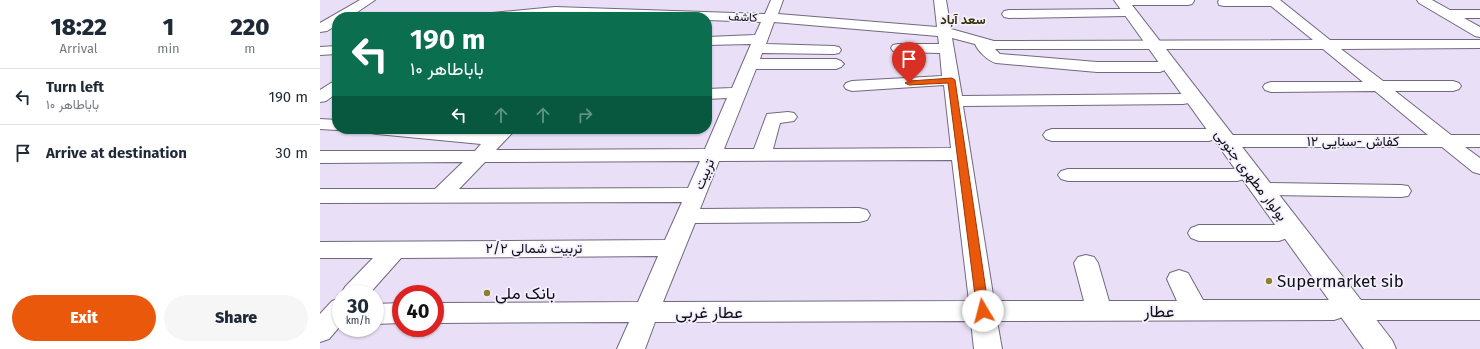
<!DOCTYPE html>
<meta charset="utf-8">
<style>
body{margin:0;font-family:"Fira Sans",Vazirmatn,sans-serif;background:#f6f6f7;color:#1f2937;height:100vh;display:flex;flex-direction:column;font-size:15px;white-space:nowrap}
*{box-sizing:border-box;margin:0}
p{font-size:13px;color:#747a83}
.icon{flex:none;width:22px;height:22px;fill:none;stroke:currentColor;stroke-width:2;stroke-linecap:round;stroke-linejoin:round}
.map{position:relative;flex:1;overflow:hidden}
.drawer{display:flex;flex-direction:column;background:#fff;width:320px}
.drawer>*{flex:none}
.hud{position:absolute;left:12px;top:12px;width:380px;height:122px;border-radius:16px;box-shadow:0 1px 3px #0004;background:#0b6e4f;color:#fff;overflow:hidden}
.speed{position:absolute;left:12px;top:285px;display:flex;gap:8px;font-size:20px;font-weight:700;text-align:center}
.speed>*{display:grid;place-content:center;width:52px;height:52px;border-radius:50%;background:#fff;box-shadow:0 1px 3px #0004;line-height:1}
.speed small{font-size:10px;font-weight:400}
.speed .limit{border:6px solid #d22;background:#fff;color:#111}
.pin{position:absolute;display:grid;place-items:center;width:34px;height:34px;color:#fff;margin:-41px -17px;border-radius:50% 50% 50% 0;rotate:-45deg;box-shadow:0 0 4px #0007}
.pin .icon{rotate:45deg}
.me{position:absolute;width:44px;margin:-22px;rotate:352deg;stroke-linejoin:round;filter:drop-shadow(0 0 3px #0008)}
.turn{display:flex;align-items:center;gap:14px;height:84px;padding:0 12px;font-size:18px}
.turn .icon{width:52px;height:52px;stroke-width:2.5}
.turn b{display:block;font-size:28px;line-height:34px}
.lanes{display:flex;align-items:center;height:38px;padding:0 12px;background:#0003;justify-content:center;gap:20px;direction:ltr}
.lanes .off{opacity:.35}
.eta{display:flex;justify-content:space-evenly;align-items:center;height:68px;text-align:center}
.eta b{font-size:24px;font-weight:800;line-height:28px}
.action{display:flex;gap:8px;margin-top:auto;padding:8px 12px}
.action a{flex:1;height:46px;border-radius:24px;background:#ea580c;color:#fff;font-size:16px;font-weight:800;line-height:46px;text-align:center}
.action a+a{background:#f6f6f7;color:#1f2937}
ul{padding:0;list-style:none}
li{display:flex;align-items:center;gap:12px;height:56px;padding:0 12px;border-top:1px solid #e0e1e3}
li div{flex:1}
li b{display:block;font-size:15px}
li em{font-style:normal}
main{display:flex;flex:1;min-height:0}
.map>svg:first-child{display:block}
.lines{fill:none;stroke-linecap:round;stroke-linejoin:round}
.minor-casing{stroke:#72697e;stroke-width:2}
.major-casing{stroke:#72697e;stroke-width:2}
.minor{fill:#fff;fill-rule:evenodd}
.major{fill:#fff;fill-rule:evenodd}
.route{fill:#ea580c;stroke:#983908}
.poi-dot{fill:#8c8128;stroke:#f4effd;stroke-width:1.5}
.labels{text-anchor:middle;stroke-width:3.5;stroke-linejoin:round;paint-order:stroke}
.far-street-label{font-size:12px;fill:#110e16;stroke:#f4effd}
.far-neighbourhood-label{font-size:13px;font-weight:bold;fill:#353004;stroke:#f4effd}
.street-label{font-size:14px;fill:#110e16;stroke:#f4effd}
.near-poi-label{font-size:17px;fill:#110e16;stroke:#f4effd;text-anchor:start}
.near-street-label{font-size:17px;fill:#110e16;stroke:#f4effd}
</style>
<main>
<section class="drawer">
<div class="eta">
<div><b>18:22</b><p>Arrival</p></div>
<div><b>1</b><p>min</p></div>
<div><b>220</b><p>m</p></div>
</div>
<ul>
<li><svg class="icon" aria-label="left" viewBox="0 0 24 24"><path d="M17 20v-9H6M10 6l-5 5 5 5"/></svg><div><b>Turn left</b><p>باباطاهر ۱۰</p></div><em>190 m</em></li>
<li><svg class="icon" aria-label="arrive" viewBox="0 0 24 24"><path d="M6 21V4h12l-3 4 3 4H6"/></svg><div><b>Arrive at destination</b></div><em>30 m</em></li>
</ul>
<div class="action"><a>Exit</a><a>Share</a></div>
</section>
<div class="map">
<svg width="1160" height="349" viewBox="0 0 1160 349">
<rect width="100%" height="100%" fill="#e9dff7"/>
<g class="lines">
<defs>
<g id="minor">
<path d="M40,0h15l-25,17h-13v8l-10,6 -7,1v-9z"/>
<path d="M451,0h12l-5,14 159,13 -3,-27h12l5,29 43,12 319,-1 -42,-34h-47l-5,-1 -1,-3 1,-2h61l50,40h150v8l-139,1 42,32h70l6,2 2,3 -2,3 -6,2h-58l56,44h29v12h-15l15,11v16l-7,-2 -31,-25h-216l-7,-2 -2,-4 2,-4 7,-2h202l-53,-44 -104,1 -6,-2 -2,-3 2,-3 6,-2h92l-40,-33h-328l5,5 97,8h63l5,2 3,3 -3,3 -5,2h-63l-101,-9c-8,-2 -18,-12 -21,-19l-23,-6 10,58 221,-2 6,1 2,4 -2,4 -6,1 -220,2 31,195h90l-10,-38 4,-6 8,-2 8,2 4,6 11,38h68l-10,-22 3,-6 9,-3 9,3 15,27h131l9,3 9,-3h128v20h-128l-9,-3 -9,3 -337,1 5,28h-28l-3,-28 -316,1 -10,27h-28l12,-27 -194,1v-20l203,-1 20,-46 -257,2 -32,36h-28l4,-7 28,-29h-53v-16l345,-2 17,-38 -362,1v-14h115l28,-27 -143,1v-12h155l6,-7 -104,-10 -6,-1 -3,-4h68l56,5 5,-5h19l-20,21 209,-1 22,-51 -20,1v-10l25,-1 19,-44 -44,1v-8l48,-2 6,-13 -54,-2v-3h-90l-62,-2 -23,2h-52l2,-3 73,-7 210,7zM454,22l164,14 1,8h-41l-5,1 -2,3 2,3 5,1 42,1 2,23 -90,5 -6,2 -2,3 2,3 6,2 92,-6 7,63 -178,1 7,-26 14,-2 3,-4 -3,-4 -6,-1 -21,2 -13,35h-30l32,-80h80l5,-2 3,-3 -3,-3 -5,-2h-76l2,-6 72,1 5,-1 2,-3 -2,-3 -5,-1 -68,-2zM632,160l17,141 -306,1 32,-79 164,-1 8,-2 3,-5 -3,-5 -8,-2 -159,1 19,-48zM380,161l-12,27 -229,1 26,-27z"/>
<path d="M796,0h78v1l-2,3 -4,1h-66l-4,-1z"/>
<path d="M1097,0h15l18,10h30v8h-16l16,9v10l-5,-1 -56,-33z"/>
<path d="M801,9l5,1 2,3 -2,3 -117,2 -5,-1 -2,-3 2,-3 5,-1z"/>
<path d="M17,46v8l-17,1v-8z"/>
<path d="M17,81v12l-11,8 -6,1v-12l11,-7z"/>
<path d="M0,119l17,1v9h6l-6,1 -17,-1z"/>
<path d="M732,129h157l6,2 3,4 -3,4 -6,2h-157l-6,-2 -3,-4 3,-4z"/>
<path d="M748,169h169l7,2 3,4 -3,4 -7,2h-169l-7,-2 -3,-4 3,-4z"/>
<path d="M942,183l139,2 7,1 3,5 -3,5 -7,1 -139,-2 -7,-1 -3,-5 3,-5z"/>
<path d="M879,225h80l8,3 3,5 -3,5 -8,3h-80l-8,-3 -3,-5 3,-5z"/>
<path d="M21,298v27l-12,14 -9,3v-28l12,-13z"/>
<path d="M81,303v20l-26,1v-20z"/>
</g>
<path id="major" d="M794,0h14l264,340 4,9h-32z"/>
</defs>
<!-- minor casing -->
<use href="#minor" class="minor-casing"/>
<!-- major casing -->
<use href="#major" class="major-casing"/>
<!-- minor -->
<use href="#minor" class="minor"/>
<!-- major -->
<use href="#major" class="major"/>
</g>
<!-- route -->
<path class="route" d="M632,78l3,2 34,231 -2,4 -4,1 -4,-1 -2,-4 -29,-228 -39,2 -4,-2 4,-2z"/>
<!-- markers -->
<g class="poi-dot">
<circle cx="949" cy="281" r="4"/>
<circle cx="167" cy="293" r="4"/>
</g>
<g class="labels">
<!-- far-street labels -->
<g class="far-street-label">
<text transform="translate(423 17) rotate(3)" y="4">کاشف</text>
</g>
<!-- far-neighbourhood labels -->
<g class="far-neighbourhood-label">
<text x="643" y="24">سعد آباد</text>
</g>
<!-- street labels -->
<g class="street-label">
<text x="1033" y="146">کفاش -سنایی ۱۲</text>
<text transform="translate(384 174) rotate(-67)" y="5">تربیت</text>
<text transform="translate(931 175) rotate(53)" y="5">بولوار مطهری جنوبی</text>
<text x="214" y="253">تربیت شمالی ۲/۲</text>
</g>
<!-- near-poi labels -->
<g class="near-poi-label">
<text x="957" y="287">Supermarket sib</text>
<text x="175" y="299">بانک ملی</text>
</g>
<!-- near-street labels -->
<g class="near-street-label">
<text x="839" y="317">عطار</text>
<text x="389" y="318">عطار غربی</text>
</g>
</g>
</svg>
<div class="speed"><div>30<small>km/h</small></div><div class="limit">40</div></div>
<div class="pin" style="left:589px;top:83px;background:#d93025"><svg class="icon" aria-label="arrive" viewBox="0 0 24 24"><path d="M6 21V4h12l-3 4 3 4H6"/></svg></div>
<svg class="me" style="left:663px;top:311px" viewBox="-20 -20 40 40"><circle r="19" fill="#fff"/><path d="M0-13L10 11 0 6-10 11z" fill="#ea580c"/></svg>
<div class="hud">
<div class="turn"><svg class="icon" aria-label="left" viewBox="0 0 24 24"><path d="M17 20v-9H6M10 6l-5 5 5 5"/></svg><div><b>190 m</b>باباطاهر ۱۰</div></div>
<div class="lanes"><svg class="icon" aria-label="left" viewBox="0 0 24 24"><path d="M17 20v-9H6M10 6l-5 5 5 5"/></svg><svg class="icon off" aria-label="ahead" viewBox="0 0 24 24"><path d="M12 20V5M6 11l6-6 6 6"/></svg><svg class="icon off" aria-label="ahead" viewBox="0 0 24 24"><path d="M12 20V5M6 11l6-6 6 6"/></svg><svg class="icon off" aria-label="right" viewBox="0 0 24 24"><path d="M7 20v-9h11M14 6l5 5-5 5"/></svg></div>
</div>
</div>
</main>
